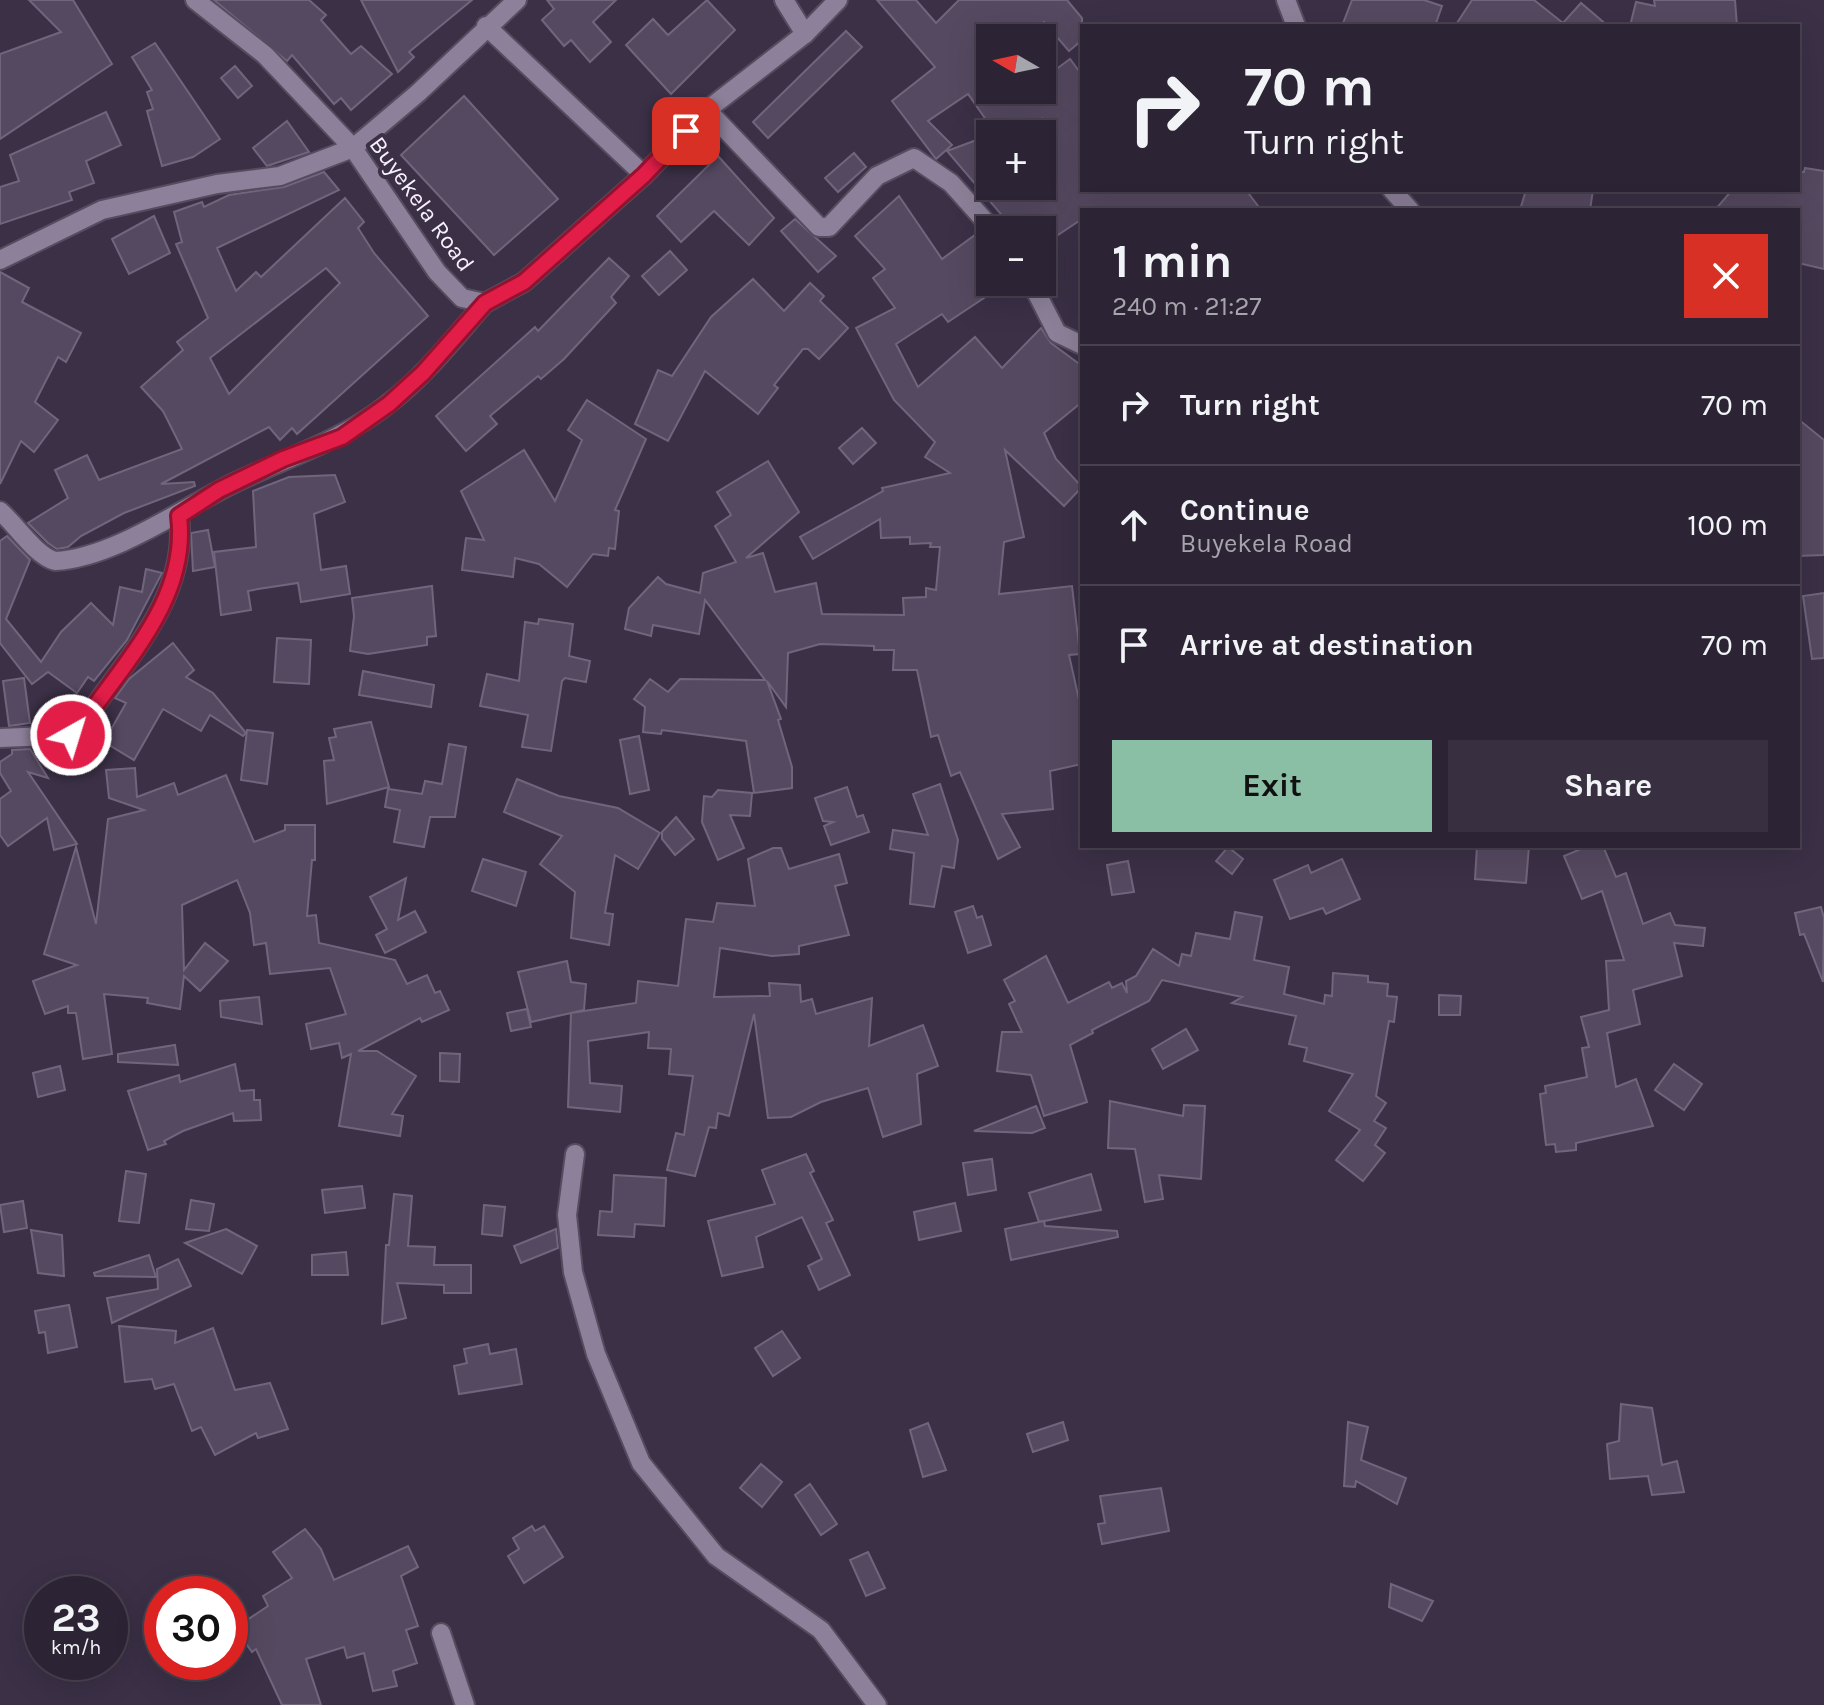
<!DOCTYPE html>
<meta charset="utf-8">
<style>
body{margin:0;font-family:Karla,sans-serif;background:#383040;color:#f1f3f6;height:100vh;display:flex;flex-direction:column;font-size:30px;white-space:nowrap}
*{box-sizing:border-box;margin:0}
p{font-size:26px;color:#a6a4ac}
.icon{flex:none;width:44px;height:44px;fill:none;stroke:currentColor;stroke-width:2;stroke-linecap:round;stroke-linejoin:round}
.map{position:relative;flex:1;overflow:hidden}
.sheet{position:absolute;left:1080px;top:208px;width:720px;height:640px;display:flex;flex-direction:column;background:#2c2434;border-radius:0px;box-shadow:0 8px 32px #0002,0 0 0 2px #48414f}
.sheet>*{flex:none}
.hud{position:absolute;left:1080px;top:24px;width:720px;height:168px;border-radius:0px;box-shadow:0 8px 32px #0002,0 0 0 2px #48414f;background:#2c2434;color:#f1f3f6;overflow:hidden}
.needle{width:52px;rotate:279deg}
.buttons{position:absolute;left:976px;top:24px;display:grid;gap:16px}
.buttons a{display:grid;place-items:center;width:80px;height:80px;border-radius:0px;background:#2c2434;box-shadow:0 8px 32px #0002,0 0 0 2px #48414f;font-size:40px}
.speed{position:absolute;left:24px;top:1576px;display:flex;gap:16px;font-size:40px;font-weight:700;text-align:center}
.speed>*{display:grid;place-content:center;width:104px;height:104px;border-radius:50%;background:#2c2434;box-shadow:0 8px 32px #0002,0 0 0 2px #48414f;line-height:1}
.speed small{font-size:20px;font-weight:400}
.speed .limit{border:12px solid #d22;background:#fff;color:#111}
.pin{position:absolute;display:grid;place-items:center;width:68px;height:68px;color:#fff;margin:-34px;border-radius:16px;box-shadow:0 4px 12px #0006}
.me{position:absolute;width:88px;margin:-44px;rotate:39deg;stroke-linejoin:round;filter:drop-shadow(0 0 6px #0008)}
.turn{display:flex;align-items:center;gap:28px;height:168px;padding:0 32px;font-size:36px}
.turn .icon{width:104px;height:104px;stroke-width:2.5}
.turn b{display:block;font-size:56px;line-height:68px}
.round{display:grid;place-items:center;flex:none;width:84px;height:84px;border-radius:0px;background:#383040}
.overview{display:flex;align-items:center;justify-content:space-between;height:136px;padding:0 32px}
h1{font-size:48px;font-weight:700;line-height:60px}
.action{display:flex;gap:16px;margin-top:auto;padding:16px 32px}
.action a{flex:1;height:92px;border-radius:0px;background:#8abfa5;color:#111;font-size:32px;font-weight:700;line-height:92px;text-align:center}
.action a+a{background:#383040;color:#f1f3f6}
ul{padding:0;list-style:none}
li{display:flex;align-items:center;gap:24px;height:120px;padding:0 32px;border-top:2px solid #48414f}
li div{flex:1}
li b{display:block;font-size:30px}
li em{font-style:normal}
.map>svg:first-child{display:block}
.building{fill:#554961;stroke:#71657d;stroke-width:2;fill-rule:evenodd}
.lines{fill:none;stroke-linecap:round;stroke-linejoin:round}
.minor-casing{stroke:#554c5f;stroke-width:22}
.minor{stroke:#8d809a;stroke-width:18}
.route-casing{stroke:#92132f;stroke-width:20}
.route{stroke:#e11d48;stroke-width:14}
.labels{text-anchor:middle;stroke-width:8;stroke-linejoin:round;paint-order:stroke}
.street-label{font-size:24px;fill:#f7f1ff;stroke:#3b3046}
</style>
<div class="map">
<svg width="1824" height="1705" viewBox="0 0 1824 1705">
<rect width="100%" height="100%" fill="#3b3046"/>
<!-- building -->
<g class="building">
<path d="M29,0h44l39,64 -112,75v-85l61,-22z"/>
<path d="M214,0h95l17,15 -5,5 30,34 10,-8 31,28 -41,36 -10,-12 -7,6 -42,-49 -5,6z"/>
<path d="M361,0h111l-63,52 5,5 -16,15z"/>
<path d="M547,0h69l-23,22 18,20 -21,20 -19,-22 -7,6 -22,-26 12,-11z"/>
<path d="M707,0l28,30 -64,64 -45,-49 27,-26 15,16z"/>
<path d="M877,0h39l20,23 23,-23h108l15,18v22l-13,11 -25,-29 -17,16h-37v52h52v-10l28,-21 12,16v115h164l15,20h-179v9l-24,16 -12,-16 -15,11 -8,-12 -12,8 -64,-75 43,-16v51h52v-67l-20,15h-26l-28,-40 -40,27 24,24 -16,14 -44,-58 43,-34z"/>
<path d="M1352,0h72l18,6 -7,20h-93z"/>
<path d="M1472,0h62l29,23 18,-20 27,23h-153z"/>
<path d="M1654,0h81l2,26h-107l6,-24 19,4z"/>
<path d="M846,31l16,16 -94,91 -15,-16z"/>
<path d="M155,43l65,96 -27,18 -31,9 -15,-55 6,-2 -6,-17 5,-2 -20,-33z"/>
<path d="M235,66l17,20 -14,12 -17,-20z"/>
<path d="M464,96l94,103 -64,56 -93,-100z"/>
<path d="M106,112l15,33 -35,16 8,22 -25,9 3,8 -72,24v-37l19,-6 -9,-26z"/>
<path d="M287,121l22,31 -42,14 -14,-18z"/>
<path d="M854,153l12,14 -28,25 -13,-14z"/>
<path d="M718,156l56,62 -25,27 -35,-34 -33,31 -24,-26z"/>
<path d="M1805,168l19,3v98l-26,-6v-53h-83l17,-20h66v-18h6z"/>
<path d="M324,172l15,18 -122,58 19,43 20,-19 5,5 84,-79 19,24 -6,6 16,25 54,63 -131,118 -5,-6 -12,12 -11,-13 -108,57 33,-2 1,4 -71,27 -43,23 -13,11 -11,2 -9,-6 -20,-20 40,-25 -13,-28 32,-15 12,25 83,-31 -19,-38 -22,-24 42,-37 -6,-8 31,-24 -32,-74 6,-2 -8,-30 28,-10 2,5 25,-12 55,-8zM326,268l14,15 -111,111 -19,-36z"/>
<path d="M1526,190h67l-3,20h-70z"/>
<path d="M899,196l43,63 37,-27 11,10v52l-42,28 -6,-8 -46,30 22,43 57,-50 27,31 39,-40 10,15 31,23v36l-38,31 12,26 26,28 -18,19 -59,-56 19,87 -20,5 -5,52 73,-8 8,68 -11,1 13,58v51l-32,7 3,38 -51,5 18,33 -22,12 -38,-87 -9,4 -13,-41 -7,2 -14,-67h-24l1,-20h-20v-4l-54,-2 -32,9 -2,54 -19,-26 14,38 -3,1 14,47v21l-38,5 -8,-52 -84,-11 -1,4 -18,-2 2,-25 -11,-8 16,-20 18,13 12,-13 85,1 -60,-80 -6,34 -46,-9 -2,11 -26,-7 4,-21 29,-31 8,7 34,9 3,-20 33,-11 -21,-36 16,-11 -14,-23 51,-31 31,51 -53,46 17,-5 12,39 41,-9 6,31 82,1 -1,-17 23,-1v-9l10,2 4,-43h-10l1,-4 -21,1v-7l-29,1 -1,-19 -67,40 -13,-22 83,-46 -1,-3 68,-15 -25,-16 10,-15 -41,-42 -38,-72 39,-20 -22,-30 12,-9 -30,-33z"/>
<path d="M154,216l16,37 -41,21 -17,-35z"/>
<path d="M795,219l41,37 -18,16 -37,-41z"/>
<path d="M670,251l17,19 -28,25 -17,-19z"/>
<path d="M609,258l20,18 -18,21 5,6 -52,56 -23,20 -3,-3 -48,40 7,8 -31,27 -30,-35 99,-89 3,4z"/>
<path d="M0,272l29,16 -7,14 59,31 -15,29 -8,-5 -23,45 23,18 -24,32 -13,-11 -21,43z"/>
<path d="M753,279l31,32 26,-28 14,13 -4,5 28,27 -29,31 -11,-10h-5l-29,36 4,3 -20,26 -53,-43 -37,70 -33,-17 23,-54 14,6 39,-59z"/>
<path d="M587,400l59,39 -31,71 4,1 -4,38 -6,-1 -1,8 -15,-2 -26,33 -28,-23 -24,-6 -2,19 -51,-7 4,-32 18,2 -23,-49 63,-41 31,51 27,-61 -14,-10z"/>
<path d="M1798,419l26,21v115l-26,1z"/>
<path d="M862,428l14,15 -23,21 -14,-16z"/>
<path d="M335,475l10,27 -31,12 7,56 25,-4 4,28 -49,8 -3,-19 -40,6 -10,2 3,19 -30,5 -7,-63 42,-5 -3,-56 36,-14z"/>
<path d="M208,530l7,37 -22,4 -2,-38z"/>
<path d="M7,536l23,24 -24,59 35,43 20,-30 30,-29 22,22 7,-38 22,5 4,-23 16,4 -35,67 -33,41 -6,-4 -11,16 -29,-21 -16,12 -32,-41v-102z"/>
<path d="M432,586l4,50 -9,1v8l-59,9 -18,-3 4,-35 -2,-18z"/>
<path d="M1824,593v65l-12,1 -9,-63z"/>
<path d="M539,619l34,5 -4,32 21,5 -4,21 -21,-4 -3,3 -11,70 -29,-4 6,-32 -48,-9 7,-32 32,7 6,-59 13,2z"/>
<path d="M277,638l34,2 -2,44 -35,-2z"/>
<path d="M173,643l21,27 -8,7 27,16 33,40 -3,3 -33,-21 -9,16 -38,-22 -29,51 -30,-18 22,-39 -11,-5 14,-19z"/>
<path d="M363,671l71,14 -3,22 -72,-12z"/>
<path d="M24,678l6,45 -21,3 -6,-45z"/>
<path d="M371,722l18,65 -62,17 -3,-43 10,-1 -5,-22 7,-1 -2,-8z"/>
<path d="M247,730l26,3 -6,51 -26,-4z"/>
<path d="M639,736l10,54 -19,4 -10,-54z"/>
<path d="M449,744l17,3 -11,70h-25l-6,30 -30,-5 6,-32 -15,-3 3,-18 34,5 3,-13 17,3z"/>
<path d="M30,749l18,29 -20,-6 49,72 -23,6 -7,-32 -39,28 -8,-11v-36l11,-8 -11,-18v-11l12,-8v-4z"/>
<path d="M135,768l2,29 37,-14 4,12 48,-20 28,67 31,-12v-5h30v35h-3l-5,56 9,-1 3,28 76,17 12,24 20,-9 8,18 5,-2 9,19 -27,12 -2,-4 -62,33h19l39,25 -24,38 11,2 -3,20 -61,-10 12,-72 -9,4 -3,-15 -28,6 -5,-25 40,-10 -16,-46 -60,6 -4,-31 -12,2 -4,-32 -13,-33 -55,25 2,65 21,-27 23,18 -28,30 -16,-15 -4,33 -33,-6 1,-5 -44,-4 8,60 -29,5 -7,-46h-8v-7l-23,8 -12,-33 44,-16 -33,-11 32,-107 20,77 12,-105 36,-9 -35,-12 -3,-28z"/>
<path d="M517,779l42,17 59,12 42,25 -22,36 -23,-14 -10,58 8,1 -4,31 -38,-7 4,-46 -35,-28 22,-28 -58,-24z"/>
<path d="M940,784l18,56 -4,28 -12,-2 -8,41 -24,-3 4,-51 -24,-4 3,-19 35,5 -15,-41z"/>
<path d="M847,787l10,30 6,-2 6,17 -38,13 -7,-19 9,-4 -10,-1 -8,-23z"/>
<path d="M718,790l34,3 -2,23 -20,-1 14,33 -26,12 -16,-38 2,-26 8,1z"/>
<path d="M676,817l18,22 -19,16 -13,-16v-7z"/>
<path d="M1477,846h52l-3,37 -51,-4z"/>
<path d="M1588,846h15l13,31 10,-4 17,51 27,-11 5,12 30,3 -2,18 -29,-3 8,33 -49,14 7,34 -33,9 9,54 20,-8 17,47 -77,17v7l-20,2 -1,-8 -9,1 -6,-51 6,-1 -1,-7 42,-9 -5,-29 7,-1 -8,-30 28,-7 -3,-49 18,-1 -22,-69 -20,8 -18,-43z"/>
<path d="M1228,847l15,12 -11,15 -16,-13z"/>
<path d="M773,848h8l8,21 50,-15 8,29 -12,3 14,49 -50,11v8l-27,2 -52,-8 -6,49 56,-1 -1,-13 31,2 1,17 11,-3 4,15 56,-16 -3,48 54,-21 15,41 -21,8 4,50 -38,13 -15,-49 -47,14 -30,15 -23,1 -14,-104 -25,102 -11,-3 -2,15 -7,-1 -14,49 -28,-6 9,-37 8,2 9,-59 -24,-2 2,-25 -23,-1 1,-16 -61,9 2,42 32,3 -2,26 -52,-5 3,-94 -40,9 -13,-50 49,-11 4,21 15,2 -2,26 -13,3 65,-10 2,-22 40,5 8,-67 27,3 4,-19 38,3 -7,-47z"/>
<path d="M483,859l43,13 -10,34 -44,-15z"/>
<path d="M1342,859l18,40 -34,15 -3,-6 -33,11 -16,-39 34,-15 3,8z"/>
<path d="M1128,861l6,31 -22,3 -5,-30z"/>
<path d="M406,878l-8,42 17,-9 11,21 -41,21 -9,-18 11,-6 -17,-32z"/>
<path d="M973,906l4,12 5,-2 9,29 -23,8 -13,-41z"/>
<path d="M1821,907l3,11 -1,64 -19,-48 -4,1 -5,-22z"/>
<path d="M1235,912l27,5 -8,43 35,7 -5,27 40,10 1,-9 7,1 1,-23 35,3v6l20,2 -1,12 10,1 -3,25 -5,-1 -13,75 10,7 -12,18 12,7 -11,17 10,8 -22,28 -27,-21 24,-30 -31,-19 24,-37 -49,-13 3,-13 -18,-4 7,-28 -64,-13 10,-6 -80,-17 -13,21 -57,29 1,3 -23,12 17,57 -43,14 -13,-41 -34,-4 5,-39h20l-13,-28 6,-3 -11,-21 42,-24 22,47 41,-21 3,6 10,-5 5,10 -1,-12 10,-5 17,-27 26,17 3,-12 9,2 5,-23 34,6z"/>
<path d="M1439,995l22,1 -1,19h-21z"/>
<path d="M259,997l3,27 -41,-7 -1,-16z"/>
<path d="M527,1009l4,18 -20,4 -4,-18z"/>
<path d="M1186,1029l12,21 -35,19 -11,-20z"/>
<path d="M175,1045l3,20 -60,-3v-8z"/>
<path d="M440,1053l20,1 -1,28 -19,-1z"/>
<path d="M235,1064l5,27 14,-1v10h6l1,20 -27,1 -1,-8 -50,18 -19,10 2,3 -18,6 -20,-59 51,-16 1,7z"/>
<path d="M1674,1064l28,20 -18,26 -29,-20z"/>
<path d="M60,1066l5,24 -27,7 -5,-24z"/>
<path d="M1110,1101l73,15 1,-11 21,1 -4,73 -42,-4 4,24 -18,3 -10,-53 -27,-1z"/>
<path d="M1036,1106l9,22 -13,5 -58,-2z"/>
<path d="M806,1154l8,17 -4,2 23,47 -7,3 24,52 -31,15 -11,-24 14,-7 -20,-42 -46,20 7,30 -41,9 -14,-55 67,-17 -13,-34z"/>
<path d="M992,1159l4,31 -28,5 -5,-32z"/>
<path d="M126,1171l20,3 -7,49 -20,-2z"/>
<path d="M1091,1174l10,36 -62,12 -10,-29z"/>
<path d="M614,1175l52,3 -2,48 -29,-2 -1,13 -36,-2 2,-24 12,1z"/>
<path d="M362,1186l3,22 -40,5 -3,-23z"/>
<path d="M394,1194l18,2 -4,50 27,1 -1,18h37v28h-27v-8l-47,-2 9,35 -24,6 4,-79h3z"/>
<path d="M191,1200l23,4 -5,27 -23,-2z"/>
<path d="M23,1201l4,27 -23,4 -4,-27z"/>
<path d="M955,1203l6,28 -42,9 -5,-28z"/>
<path d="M484,1205l21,2 -3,29 -20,-2z"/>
<path d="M1044,1221l1,5 72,5 1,6 -107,23 -6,-31z"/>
<path d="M226,1229l31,17 -15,28 -57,-31z"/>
<path d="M556,1229l2,19 -37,15 -7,-17z"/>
<path d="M31,1230l31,5 2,41 -26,-3z"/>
<path d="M346,1252l2,23h-36v-20z"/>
<path d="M149,1255l7,22 -61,-1 -1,-3z"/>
<path d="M178,1259l13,27 -79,37 -5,-25 51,-9 -1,-20z"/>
<path d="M69,1305l8,42 -29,6 -3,-21 -6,1 -4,-22z"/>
<path d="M119,1326l57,5 -1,12 38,-15 22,62 35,-7 18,46 -30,9 -2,-5 -41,22 -14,-28 -9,4 -18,-47 -19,5 -3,-10 -27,3z"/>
<path d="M782,1331l18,27 -27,18 -18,-28z"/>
<path d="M488,1344l2,10 26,-5 6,35 -63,10 -5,-28 13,-3 -3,-14z"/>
<path d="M1621,1404l31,4 10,57 15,-4 7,31 -32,3 -4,-19 -38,3 -3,-35 12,-3z"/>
<path d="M1063,1422l5,18 -35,12 -6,-18z"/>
<path d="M1348,1422l20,5 -7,33 45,18 -9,26 -41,-23 -1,6 -11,-1z"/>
<path d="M928,1423l18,47 -23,7 -13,-47z"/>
<path d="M761,1464l21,18 -20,25 -22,-19z"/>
<path d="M810,1484l27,40 -16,11 -26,-40z"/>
<path d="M1161,1488l8,43 -67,13 -4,-20 7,-1 -5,-27z"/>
<path d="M532,1526l3,5 9,-5 19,31 -39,26 -16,-27 11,-7 -6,-11z"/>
<path d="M305,1529l16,20 13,31 74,-34 10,21 -17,9 17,50 -12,4 11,33 -24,8 4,15 -24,5 -9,-38 -17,5 -3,-11 -38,12 15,46h-39l-26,-56 -4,3 -17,-24 33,-22 -5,-10 29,-18 -19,-26z"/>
<path d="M868,1552l17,36 -19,8 -16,-36z"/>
<path d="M1391,1584l42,17 -11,20 -33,-14z"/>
</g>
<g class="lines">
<defs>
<g id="minor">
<path d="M195,0l70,55 88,93 84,124 25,26 23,5 39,-21 120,-107 63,-65 98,-76 33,-34"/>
<path d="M784,0l21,34"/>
<path d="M1286,0l10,26"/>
<path d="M486,26l158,149"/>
<path d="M707,110l112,117h10l48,-51 37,-18 37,25 42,47"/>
<path d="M1392,190l18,20"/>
<path d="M0,260l102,-50 115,-26 63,-8 73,-28 65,-55 99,-93"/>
<path d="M1031,282l26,51 25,12"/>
<path d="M0,511c17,15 35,44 55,50 58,-3 126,-52 177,-77 53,-26 110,-43 156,-80 37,-28 66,-66 97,-101"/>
<path d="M0,738l71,-3 14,-15c42,-62 104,-124 94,-204"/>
<path d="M575,1154l-8,61 6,57 23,82 45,109 75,93 105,74 56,75"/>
<path d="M441,1633l24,72"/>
</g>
</defs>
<!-- minor casing -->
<use href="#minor" class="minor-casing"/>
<!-- minor -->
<use href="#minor" class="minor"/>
</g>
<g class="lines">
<defs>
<path id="route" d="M71,735l14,-15c43,-62 104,-124 94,-204l40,-26 64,-31 59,-22 47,-33 34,-31 62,-70 39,-21 120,-107 42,-44"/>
</defs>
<!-- route casing -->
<use href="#route" class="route-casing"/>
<!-- route -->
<use href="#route" class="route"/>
</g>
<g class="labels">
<!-- street labels -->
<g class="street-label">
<text transform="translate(422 204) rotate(54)" y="8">Buyekela Road</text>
</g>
</g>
</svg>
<div class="buttons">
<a><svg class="needle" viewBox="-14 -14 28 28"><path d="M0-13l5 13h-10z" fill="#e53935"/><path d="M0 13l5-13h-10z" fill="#a6a4ac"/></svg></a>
<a>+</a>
<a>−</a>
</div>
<div class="speed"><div>23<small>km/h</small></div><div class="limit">30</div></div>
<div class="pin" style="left:686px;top:131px;background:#d93025"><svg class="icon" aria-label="arrive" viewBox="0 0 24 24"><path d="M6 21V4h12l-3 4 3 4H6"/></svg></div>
<svg class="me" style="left:71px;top:735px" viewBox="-20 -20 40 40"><circle r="17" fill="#e11d48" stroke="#fff" stroke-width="3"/><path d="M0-11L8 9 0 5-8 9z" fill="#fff"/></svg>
<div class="hud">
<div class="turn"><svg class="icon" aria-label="right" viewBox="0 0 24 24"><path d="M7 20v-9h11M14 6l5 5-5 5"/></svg><div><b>70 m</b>Turn right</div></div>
</div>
<section class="sheet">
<div class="overview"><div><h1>1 min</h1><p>240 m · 21:27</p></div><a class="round" style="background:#d93025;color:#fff"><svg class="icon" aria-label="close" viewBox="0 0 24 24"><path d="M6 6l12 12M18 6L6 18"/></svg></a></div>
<ul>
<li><svg class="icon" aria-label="right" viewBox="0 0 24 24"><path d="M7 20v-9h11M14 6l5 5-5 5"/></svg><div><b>Turn right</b></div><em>70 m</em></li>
<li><svg class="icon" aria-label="ahead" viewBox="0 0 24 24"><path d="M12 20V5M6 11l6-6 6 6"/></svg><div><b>Continue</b><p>Buyekela Road</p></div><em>100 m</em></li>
<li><svg class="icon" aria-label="arrive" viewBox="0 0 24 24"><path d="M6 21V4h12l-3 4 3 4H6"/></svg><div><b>Arrive at destination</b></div><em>70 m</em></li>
</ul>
<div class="action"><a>Exit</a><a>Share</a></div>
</section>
</div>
